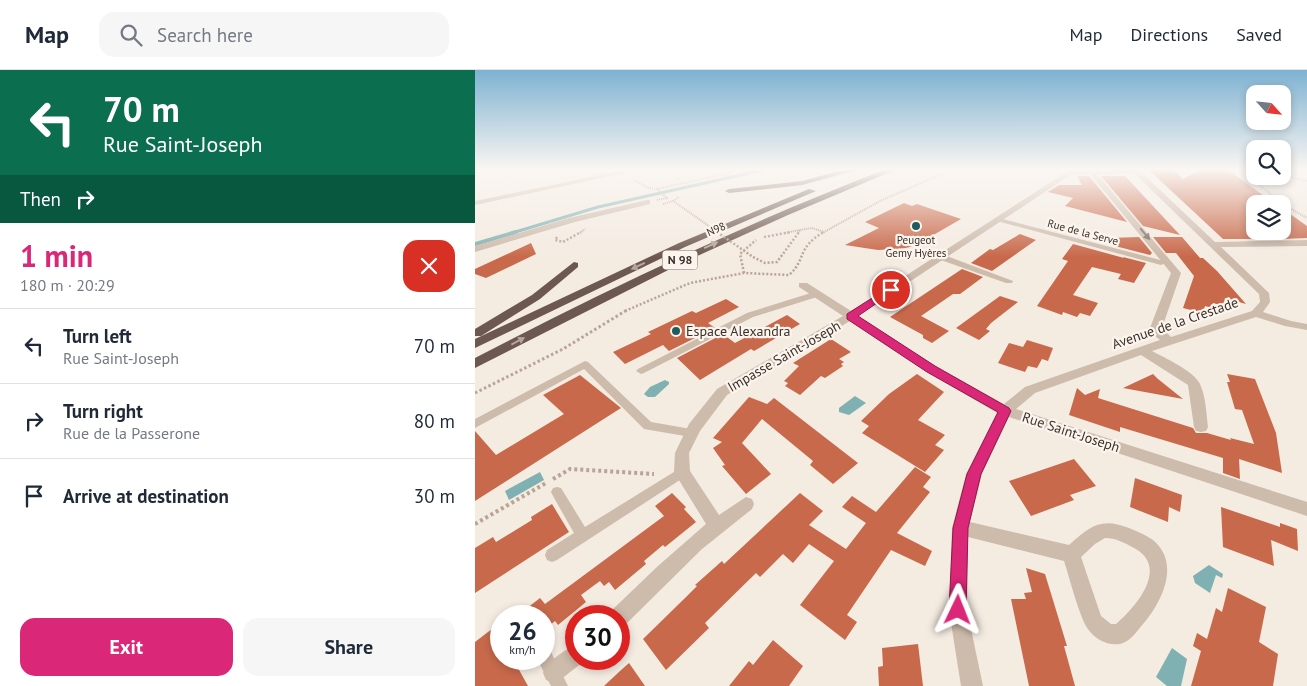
<!DOCTYPE html>
<meta charset="utf-8">
<style>
body{margin:0;font-family:"PT Sans",sans-serif;background:#f6f6f7;color:#1f2937;height:100vh;display:flex;flex-direction:column;font-size:19px;white-space:nowrap}
*{box-sizing:border-box;margin:0}
p{font-size:16px;color:#747a83}
.icon{flex:none;width:28px;height:28px;fill:none;stroke:currentColor;stroke-width:2;stroke-linecap:round;stroke-linejoin:round}
.map{position:relative;flex:1;overflow:hidden}
.drawer{display:flex;flex-direction:column;background:#fff;width:475px}
.drawer>*{flex:none}
.banner{background:#0b6e4f;color:#fff;overflow:hidden}
.needle{width:32px;rotate:117deg}
.fabs{position:absolute;left:771px;top:15px;display:grid;gap:10px}
.fabs a{display:grid;place-items:center;width:45px;height:45px;border-radius:10px;background:#fff;box-shadow:0 2px 8px #0003;font-size:25px}
.speed{position:absolute;left:15px;top:535px;display:flex;gap:10px;font-size:25px;font-weight:700;text-align:center}
.speed>*{display:grid;place-content:center;width:65px;height:65px;border-radius:50%;background:#fff;box-shadow:0 2px 8px #0003;line-height:1}
.speed small{font-size:12px;font-weight:400}
.speed .limit{border:8px solid #d22;background:#fff;color:#111}
.pin{position:absolute;display:grid;place-items:center;width:42px;height:42px;color:#fff;margin:-21px;border:2px solid #fff;border-radius:50%;box-shadow:0 1px 5px #0007}
.me{position:absolute;width:55px;margin:-28px;rotate:2deg;stroke-linejoin:round;filter:drop-shadow(0 0 4px #0008)}
.turn{display:flex;align-items:center;gap:18px;height:105px;padding:0 20px;font-size:22px}
.turn .icon{width:65px;height:65px;stroke-width:2.5}
.turn b{display:block;font-size:35px;line-height:42px}
.then{display:flex;align-items:center;height:48px;padding:0 20px;background:#0003;gap:10px;font-size:19px}
.round{display:grid;place-items:center;flex:none;width:52px;height:52px;border-radius:15px;background:#f6f6f7}
.overview{display:flex;align-items:center;justify-content:space-between;height:85px;padding:0 20px}
h1{font-size:30px;font-weight:600;line-height:38px;color:#db2777}
.action{display:flex;gap:10px;margin-top:auto;padding:10px 20px}
.action a{flex:1;height:58px;border-radius:15px;background:#db2777;color:#fff;font-size:20px;font-weight:600;line-height:58px;text-align:center}
.action a+a{background:#f6f6f7;color:#1f2937}
ul{padding:0;list-style:none}
li{display:flex;align-items:center;gap:15px;height:75px;padding:0 20px;border-top:1px solid #e0e1e3}
li div{flex:1}
li b{display:block;font-size:19px}
li em{font-style:normal}
header{display:flex;align-items:center;gap:30px;box-sizing:border-box;height:70px;padding:0 25px;background:#fff;border-bottom:1px solid #e0e1e3}
header strong{font-size:24px}
nav{display:flex;gap:28px;margin-inline-start:auto;font-size:18px}
.search{width:350px;height:45px;background:#f6f6f7;display:flex;align-items:center;gap:12px;box-sizing:border-box;padding:0 18px;border-radius:15px;color:#747a83;font-size:19px}
main{display:flex;flex:1;min-height:0}
.map>svg:first-child{display:block}
.water{fill:#7fb0b2}
.lines{fill:none;stroke-linecap:round;stroke-linejoin:round}
.stream-far1{stroke:#7fb0b2;stroke-width:3}
.stream{stroke:#7fb0b2;stroke-width:4}
.building{fill:#c8694b}
.path-far3{stroke:#b9a596;stroke-width:2;stroke-dasharray:1 1;stroke-linecap:butt}
.path-far2{stroke:#b9a596;stroke-width:2.5;stroke-dasharray:2 2;stroke-linecap:butt}
.path-far1{stroke:#b9a596;stroke-width:3;stroke-dasharray:2.5 2.5;stroke-linecap:butt}
.path{stroke:#b9a596;stroke-width:4;stroke-dasharray:3 3;stroke-linecap:butt}
.service{fill:#cdbbac;fill-rule:evenodd}
.minor{fill:#cdbbac;fill-rule:evenodd}
.trunk{fill:#6c584f;fill-rule:evenodd}
.path-bridge-far1{stroke:#b9a596;stroke-width:2;stroke-dasharray:1 1;stroke-linecap:butt}
.path-bridge{stroke:#b9a596;stroke-width:2.5;stroke-dasharray:2 2;stroke-linecap:butt}
.oneway{fill:#7d6f65}
.oneway2{fill:#b4a69e}
.route{fill:#db2777;stroke:#8e194d}
.poi-dot{fill:#1f5a5e;stroke:#fbf5ee;stroke-width:2}
.labels{text-anchor:middle;stroke-width:4.5;stroke-linejoin:round;paint-order:stroke}
.far-street-label{font-size:11px;fill:#3b302b;stroke:#fbf5ee}
.far-poi-label{font-size:11px;fill:#3b302b;stroke:#fbf5ee}
.shield{fill:#fbf5ee;stroke:#756b66;stroke-width:1}
.shield-label{font-size:12px;font-weight:bold;fill:#3b302b}
.street-label{font-size:14px;fill:#3b302b;stroke:#fbf5ee}
.poi-label{font-size:14px;fill:#3b302b;stroke:#fbf5ee;text-anchor:start}
</style>
<header>
<strong>Map</strong>
<div class="search"><svg class="icon" aria-label="search" viewBox="0 0 24 24"><circle cx="10" cy="10" r="6"/><path d="M15 15l6 6"/></svg>Search here</div>
<nav><a>Map</a><a>Directions</a><a>Saved</a></nav>
</header>
<main>
<section class="drawer">
<div class="banner">
<div class="turn"><svg class="icon" aria-label="left" viewBox="0 0 24 24"><path d="M17 20v-9H6M10 6l-5 5 5 5"/></svg><div><b>70 m</b>Rue Saint-Joseph</div></div>
<div class="then">Then<svg class="icon" aria-label="right" viewBox="0 0 24 24"><path d="M7 20v-9h11M14 6l5 5-5 5"/></svg></div>
</div>
<div class="overview"><div><h1>1 min</h1><p>180 m · 20:29</p></div><a class="round" style="background:#d93025;color:#fff"><svg class="icon" aria-label="close" viewBox="0 0 24 24"><path d="M6 6l12 12M18 6L6 18"/></svg></a></div>
<ul>
<li><svg class="icon" aria-label="left" viewBox="0 0 24 24"><path d="M17 20v-9H6M10 6l-5 5 5 5"/></svg><div><b>Turn left</b><p>Rue Saint-Joseph</p></div><em>70 m</em></li>
<li><svg class="icon" aria-label="right" viewBox="0 0 24 24"><path d="M7 20v-9h11M14 6l5 5-5 5"/></svg><div><b>Turn right</b><p>Rue de la Passerone</p></div><em>80 m</em></li>
<li><svg class="icon" aria-label="arrive" viewBox="0 0 24 24"><path d="M6 21V4h12l-3 4 3 4H6"/></svg><div><b>Arrive at destination</b></div><em>30 m</em></li>
</ul>
<div class="action"><a>Exit</a><a>Share</a></div>
</section>
<div class="map">
<svg width="832" height="616" viewBox="0 0 832 616">
<rect width="100%" height="100%" fill="#f4ebe1"/>
<!-- water -->
<g class="water">
<path d="M190,310l4,2v2l-14,13h-7l-4,-3 6,-7z"/>
<path d="M380,326l11,7 -17,12 -10,-3v-4z"/>
<path d="M65,402l4,8 -35,20 -4,-9z"/>
<path d="M734,495l14,9 -1,4 -6,-3 -6,18 -15,-10 -2,-7z"/>
<path d="M697,578l15,11 -6,27h-14l-11,-9z"/>
</g>
<g class="lines">
<!-- stream-far1 -->
<path class="stream-far1" d="M37,163l86,-26 165,-37"/>
<!-- stream -->
<path class="stream" d="M0,174l41,-12"/>
</g>
<!-- building -->
<g class="building">
<path d="M674,100h24l10,9 18,-9h27l47,34h-20v35h-32z"/>
<path d="M602,106h12l38,46 -62,-16 8,-8 -25,-6 11,-7h23z"/>
<path d="M626,106h24l55,59 -37,-9z"/>
<path d="M429,133l8,3 5,-2 44,15 -45,26 -10,3 -28,2 -33,-5 34,-17 -14,-6z"/>
<path d="M808,139l24,17v12l-24,1z"/>
<path d="M545,164l16,6 -44,31 -21,-8 19,-14 3,1z"/>
<path d="M664,167l13,16 -2,2 -35,-9 -7,-8z"/>
<path d="M678,167h29l18,21h3l14,13 29,33 -21,-6 -2,8 -10,-3 -1,5 -7,-2 -2,7 -20,-5 11,-32 -18,-23h-10z"/>
<path d="M56,173l5,11 -50,24 -11,-4v-5z"/>
<path d="M598,174l51,14 -1,-1 23,6 -12,20 -16,-4 3,-5 -29,-7 -19,28 25,8 -8,13 -10,-3 -3,4 -14,-5 -1,3 -25,-9 31,-45 -6,-2z"/>
<path d="M487,199l21,8 -23,17h-7l-32,22 28,15 -17,12 -9,-5v-3l-33,-18z"/>
<path d="M525,226l18,6 -27,21 -5,6 4,2 -11,9 -23,-12z"/>
<path d="M251,229l13,8 -31,16 7,5 -46,23 -6,-6 -38,19 -12,-12 38,-18 -3,-2 44,-21 4,2z"/>
<path d="M312,245l13,9 -46,27 -3,-2 -51,31 -23,-22 46,-24 12,9z"/>
<path d="M356,269l20,13 -12,7 5,3 -3,2 2,2 -18,12 -4,-2 -21,19 -15,-9 3,-3 -4,-2 15,-15 -6,-3z"/>
<path d="M552,270l26,8 -5,13 -6,-2 -5,9 -9,-2 -3,6 -27,-9 11,-20 14,4z"/>
<path d="M442,304l27,18 -26,28 27,15 -10,10 9,5 -19,22 -63,-39 7,-7 -8,-5 28,-27z"/>
<path d="M678,304l5,5 25,20 -60,-11z"/>
<path d="M752,304l28,5 21,54 6,40 -43,-14 1,20 -17,-6v-15l-103,-31v5l-51,-17 8,-27 8,7 15,-6 -2,9 95,30 3,5h11l24,7 -1,-2 24,6 -12,-34 -7,-1 -8,-27h3z"/>
<path d="M105,305l41,33 -146,93v-70l21,24 68,-41 -21,-19z"/>
<path d="M274,327l18,7 7,-6 84,65 -25,21 -23,-19 3,-4 -51,-42 -20,24 29,31 -25,20 -24,-28 3,-1 -12,-17 9,-6 -9,-4z"/>
<path d="M599,389l22,27 -26,9 4,5 -43,16 -22,-35z"/>
<path d="M440,397l16,10 -8,10 7,5 -33,41 35,18 -7,15 -34,-16 -44,65 10,7 -12,18 -45,-35 34,-44 -25,-17 -16,19 -10,-9 -23,23 -4,-4 -51,50 4,5 -43,42 -23,-31 41,-40 13,-13 -2,-1 27,-24 2,3 76,-71 23,18 -14,14 37,24 20,-26 -24,-16 10,-11 24,16z"/>
<path d="M660,408l47,17 -2,17 -11,-5 -1,15 -38,-15z"/>
<path d="M197,423l14,14 -2,2 12,13 -31,25 -2,-2 -19,16 2,3 -31,26 -6,-8 -5,4 -4,-5 -19,14 5,7 -28,23 -3,-4 -11,9v-14h-27l23,-18 5,6 119,-88 -9,-10z"/>
<path d="M77,434l17,28 -94,61v-45l18,-11 3,5 36,-22 -1,-3z"/>
<path d="M746,437l59,20v-4l17,6 1,22 -27,-11 3,26 -51,-19z"/>
<path d="M551,498l19,6 22,72h-3l11,40h-46l-18,-87h15l-2,-6 8,-1z"/>
<path d="M753,518l38,19 -7,35 19,12 -5,32h-82l10,-35 -8,-5 4,-13 10,6 9,-31 6,4z"/>
<path d="M26,552v37h12l15,27h-53v-44z"/>
<path d="M298,570l30,26 -14,20h-60l20,-25 4,4z"/>
<path d="M443,574l5,42h-44l-1,-19 5,-1 -1,-18z"/>
<path d="M154,593l16,23h-41l16,-15z"/>
</g>
<g class="lines">
<!-- path-far3 -->
<g class="path-far3">
<path d="M766,100l42,34 24,14"/>
<path d="M808,105l24,6"/>
<path d="M159,110l15,8 8,1"/>
<path d="M182,130l10,-2 -10,-9 86,-19"/>
<path d="M198,131l6,-4"/>
<path d="M105,163l5,-4"/>
<path d="M310,163l15,-3"/>
<path d="M323,163l2,-3 12,-2 12,4 56,-31 71,-31"/>
<path d="M347,163l2,-1"/>
</g>
<!-- path-far2 -->
<g class="path-far2">
<path d="M82,167l-2,3 8,2 18,-10"/>
<path d="M289,167l27,-5"/>
<path d="M278,187l12,6 12,-1 22,-30"/>
<path d="M269,203l-4,-19 16,-14"/>
<path d="M150,241l65,-28 54,-10 45,2c18,-16 7,-27 35,-43"/>
</g>
<!-- path-far1 -->
<path class="path-far1" d="M0,323l88,-44 64,-39"/>
<!-- path -->
<g class="path">
<path d="M78,409l17,-10 84,5"/>
<path d="M0,454l71,-41"/>
</g>
<!-- service -->
<g class="service">
<path d="M524,148l165,43 1,2 -4,2 -164,-44v-2z"/>
<path d="M463,185h6l69,26 -1,2h-6l-68,-24z"/>
<path d="M339,222h6l1,2 -1,2 -67,21 -109,56 -3,1 -5,-3 2,-2 109,-56z"/>
<path d="M110,291l3,1 63,60 40,7 4,1 2,3 -2,3 -4,1 -47,-8 -60,-60 -109,59v-9z"/>
<path d="M207,397l4,1 2,4 -2,4 -129,84 -5,2 -5,-2 -2,-5 2,-5 27,-17 -21,-37 -2,-4 2,-4 4,-1 4,1 24,39z"/>
<path d="M69,578l6,2 18,36h-17l-14,-27h7z"/>
</g>
<!-- minor -->
<g class="minor">
<path d="M149,100h15l-164,35v-4z"/>
<path d="M664,100l76,72 92,-2v6l-86,1 48,46 1,9 -7,10 28,9 16,3v6l-22,-4 -29,-9 -104,34c13,7 42,20 48,33 6,13 6,29 8,43l-2,4 -5,1 -5,-1 -2,-4 -6,-42 -47,-30 -106,38 -19,16 291,93v14l-298,-99 -27,57 -12,48 99,23c21,-19 32,-28 60,-17 7,3 17,7 24,12 28,23 9,62 -10,84 -6,7 -13,18 -23,20 -13,2 -25,-5 -32,-15 -8,-10 -19,-53 -24,-68l-96,-24 -1,73 16,76h-22l-12,-76 3,-82 14,-54 31,-61 -70,-41 -77,-51 -123,74 -27,36 -11,22 1,18 29,44 27,-18 6,2 2,5 -2,5 -50,40 -76,75 -7,2v-10h-9l2,-6 46,-44 48,-42 -32,-52 1,-19 14,-29 28,-35 126,-73 -44,-29v-4h8l44,28 217,-140zM659,103l125,121 1,8 -8,9 -81,26 -9,-9 19,-55 -84,-99zM597,104h18l81,99 -21,55 4,7 6,5 -135,47 -21,17 -69,-38 -77,-50zM630,468c11,0 20,5 29,10 36,19 2,59 -18,76h-5l-10,-8 -20,-59 14,-13z"/>
<path d="M172,130h3v4l-75,18 -100,30v-6l94,-28z"/>
<path d="M101,575v14h9l-2,3 -23,18 -7,3 -7,-3 -3,-7c5,-12 21,-23 33,-28z"/>
</g>
<!-- trunk -->
<g class="trunk">
<path d="M368,100h14l-55,15 -73,8 -4,-2 4,-2 73,-8z"/>
<path d="M409,100h11l-107,45 -104,47 -209,106v-10c133,-69 269,-134 409,-188z"/>
<path d="M334,119l7,2 -131,56 -210,101v-9l204,-96z"/>
<path d="M99,192l4,1v4l-38,32 -59,37h-6v-7l57,-34z"/>
</g>
<!-- path-bridge-far1 -->
<path class="path-bridge-far1" d="M188,134l10,-3 46,32"/>
<!-- path-bridge -->
<path class="path-bridge" d="M242,162l36,25"/>
</g>
<!-- one-way arrows -->
<defs><path id="oneway-solid" d="M-6-.8H1V-3.2L6.5 0L1 3.2V.8H-6Z" transform="scale(1.25)"/></defs>
<use class="oneway" href="#oneway-solid" transform="translate(670 164) rotate(50)"/>
<g class="oneway2">
<use href="#oneway-solid" transform="translate(236 175) rotate(-24)"/>
<use href="#oneway-solid" transform="translate(163 196) rotate(155)"/>
<use href="#oneway-solid" transform="translate(43 271) rotate(-28)"/>
</g>
<!-- sky -->
<linearGradient id="sky" x2="0" y2="1"><stop stop-color="#7eb2d2"/><stop offset="0.53" stop-color="#faf6f2"/><stop offset="1" stop-color="#faf6f2" stop-opacity="0"/></linearGradient>
<rect width="832" height="187" fill="url(#sky)"/>
<!-- route -->
<path class="route" d="M413,218l8,2 -38,26 77,50 74,42 2,3 -30,63 -13,54 -2,82 -2,7 -6,2 -6,-2 -3,-7 4,-82 14,-54 31,-62 -71,-40 -80,-53v-5z"/>
<!-- markers -->
<g class="poi-dot">
<circle cx="441" cy="156" r="5"/>
<circle cx="201" cy="261" r="5"/>
</g>
<g class="labels">
<!-- far-street labels -->
<g class="far-street-label">
<text transform="translate(241 159) rotate(-24)" y="4">N98</text>
<text transform="translate(608 162) rotate(15)" y="4">Rue de la Serve</text>
</g>
<!-- far-poi labels -->
<g class="far-poi-label">
<text x="441" y="174">Peugeot<tspan x="441" dy="13">Gemy Hyères</tspan></text>
</g>
<!-- shield labels -->
<rect class="shield" x="187.5" y="180.5" width="35" height="19" rx="4"/>
<g class="shield-label">
<text x="205" y="194">N 98</text>
</g>
<!-- street labels -->
<g class="street-label">
<text transform="translate(700 253) rotate(-19)" y="5">Avenue de la Crestade</text>
<text transform="translate(309 286) rotate(-30)" y="5">Impasse Saint-Joseph</text>
<text transform="translate(596 362) rotate(18)" y="5">Rue Saint-Joseph</text>
</g>
<!-- poi labels -->
<g class="poi-label">
<text x="211" y="266">Espace Alexandra</text>
</g>
</g>
</svg>
<div class="fabs">
<a><svg class="needle" viewBox="-14 -14 28 28"><path d="M0-13l5 13h-10z" fill="#e53935"/><path d="M0 13l5-13h-10z" fill="#747a83"/></svg></a>
<a><svg class="icon" aria-label="search" viewBox="0 0 24 24"><circle cx="10" cy="10" r="6"/><path d="M15 15l6 6"/></svg></a>
<a><svg class="icon" aria-label="layers" viewBox="0 0 24 24"><path d="M12 4l9 5-9 5-9-5zM3 14l9 5 9-5"/></svg></a>
</div>
<div class="speed"><div>26<small>km/h</small></div><div class="limit">30</div></div>
<div class="pin" style="left:416px;top:220px;background:#d93025"><svg class="icon" aria-label="arrive" viewBox="0 0 24 24"><path d="M6 21V4h12l-3 4 3 4H6"/></svg></div>
<svg class="me" style="left:483px;top:540px" viewBox="-20 -20 40 40"><path d="M0-17L14 15 0 8-14 15z" fill="#db2777" stroke="#fff" stroke-width="4"/></svg>
</div>
</main>
